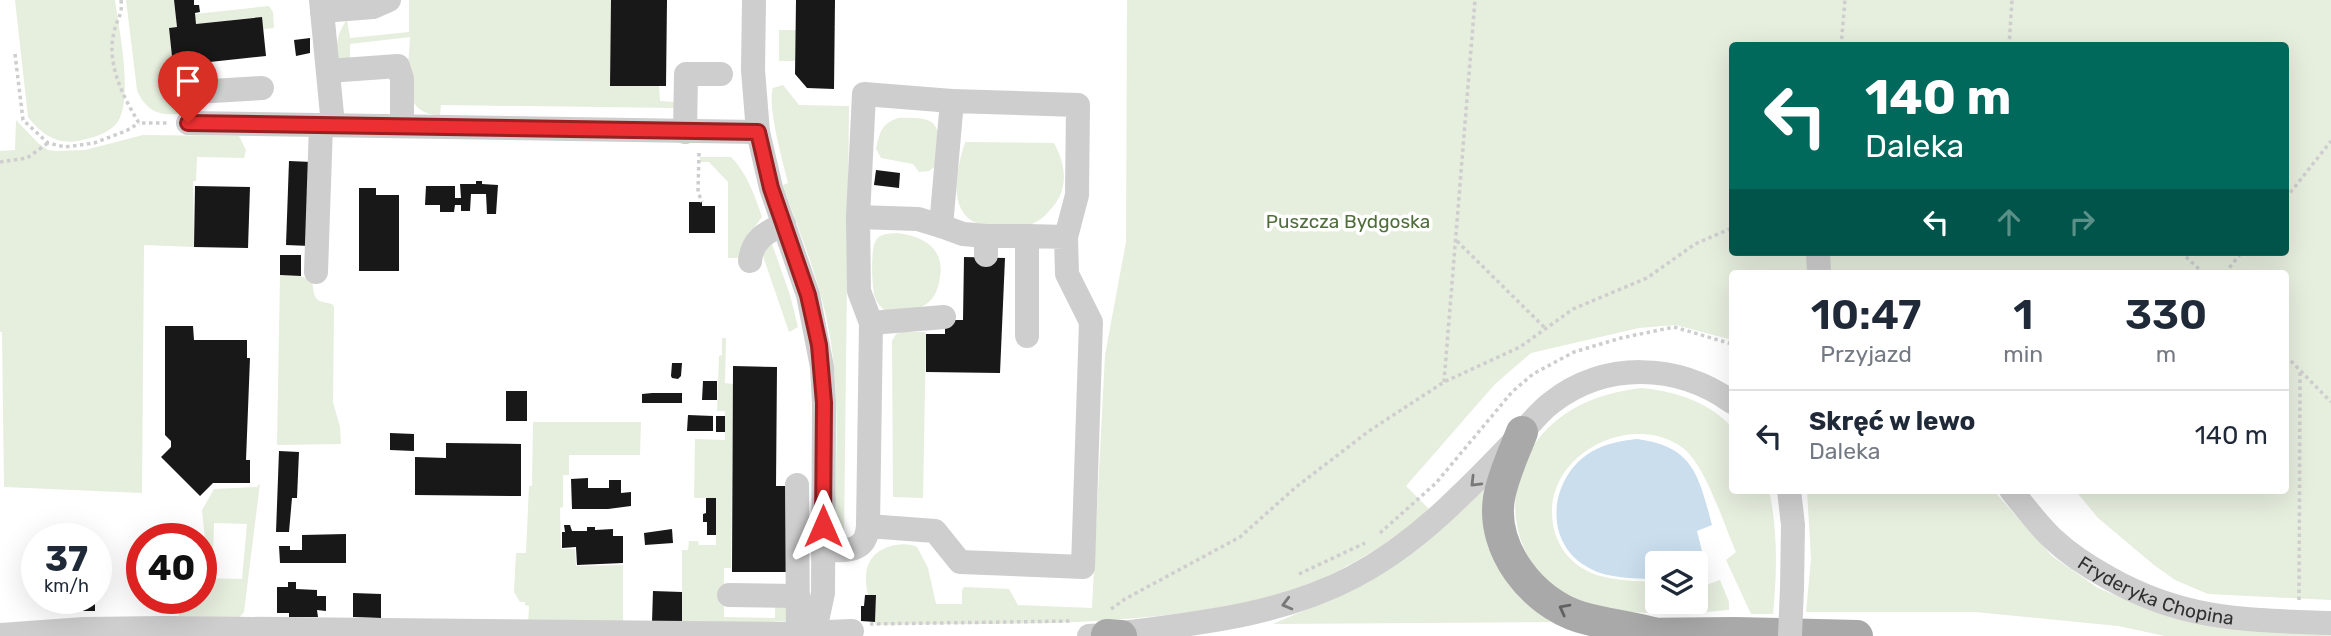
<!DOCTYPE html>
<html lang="pl">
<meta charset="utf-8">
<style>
body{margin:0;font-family:Rubik,sans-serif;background:#f2f2f3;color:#1f2937;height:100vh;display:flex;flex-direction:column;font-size:26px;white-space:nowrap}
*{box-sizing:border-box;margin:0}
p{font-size:23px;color:#747a83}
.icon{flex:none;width:38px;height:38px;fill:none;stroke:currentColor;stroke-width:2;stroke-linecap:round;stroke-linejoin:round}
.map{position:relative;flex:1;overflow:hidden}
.details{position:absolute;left:1729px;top:270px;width:560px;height:224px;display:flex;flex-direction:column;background:#fff;border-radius:7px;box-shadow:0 7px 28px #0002}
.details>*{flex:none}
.banner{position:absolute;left:1729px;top:42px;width:560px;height:214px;border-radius:7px;box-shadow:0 7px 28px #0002;background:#00695c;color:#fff;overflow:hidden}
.controls{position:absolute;left:1645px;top:551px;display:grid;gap:14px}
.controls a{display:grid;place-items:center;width:63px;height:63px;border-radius:7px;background:#fff;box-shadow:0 7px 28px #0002;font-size:35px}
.speed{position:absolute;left:21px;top:523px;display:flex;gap:14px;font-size:35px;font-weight:700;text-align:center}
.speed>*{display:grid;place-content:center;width:91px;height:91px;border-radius:50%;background:#fff;box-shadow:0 7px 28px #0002;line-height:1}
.speed small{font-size:18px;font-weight:400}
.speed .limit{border:10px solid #d22;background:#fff;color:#111}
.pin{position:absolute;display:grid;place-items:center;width:60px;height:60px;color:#fff;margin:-72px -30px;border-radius:50% 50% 50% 0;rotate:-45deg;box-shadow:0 0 7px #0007}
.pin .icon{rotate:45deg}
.me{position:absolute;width:77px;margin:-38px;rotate:0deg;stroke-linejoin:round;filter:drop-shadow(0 0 5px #0008)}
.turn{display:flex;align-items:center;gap:24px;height:147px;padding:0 21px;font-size:32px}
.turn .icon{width:91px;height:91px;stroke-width:2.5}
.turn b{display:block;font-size:49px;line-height:60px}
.lanes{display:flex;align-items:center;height:66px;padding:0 21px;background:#0003;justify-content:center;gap:35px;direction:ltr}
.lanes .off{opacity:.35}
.eta{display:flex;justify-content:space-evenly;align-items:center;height:119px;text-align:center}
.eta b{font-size:42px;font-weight:600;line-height:49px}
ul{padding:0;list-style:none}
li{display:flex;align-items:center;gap:21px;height:91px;padding:0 21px;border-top:2px solid #e0e1e3}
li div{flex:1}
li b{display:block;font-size:26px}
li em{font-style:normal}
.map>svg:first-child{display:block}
.green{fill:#e6eede;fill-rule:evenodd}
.water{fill:#cadeee}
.building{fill:#181818}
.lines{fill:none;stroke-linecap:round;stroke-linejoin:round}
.path{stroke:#cecece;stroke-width:3.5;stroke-dasharray:3.5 3.5;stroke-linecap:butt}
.minor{stroke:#cecece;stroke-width:24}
.major{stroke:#a9a9a9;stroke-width:32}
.minor-bridge{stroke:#cecece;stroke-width:24}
.oneway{stroke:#787878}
.oneway2{stroke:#616161}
.route-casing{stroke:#991f20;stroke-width:18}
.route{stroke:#eb2f32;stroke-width:12}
.labels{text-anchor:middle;stroke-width:7;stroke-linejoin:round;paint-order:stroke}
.park-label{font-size:19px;fill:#506e3c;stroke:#fff}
.street-label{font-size:19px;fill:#313131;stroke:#fff}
</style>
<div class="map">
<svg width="2331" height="636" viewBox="0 0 2331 636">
<rect width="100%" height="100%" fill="#fff"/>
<!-- green -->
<g class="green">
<path d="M15,0h100c4,28 19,101 2,123 -9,11 -25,15 -39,18 -21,4 -37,-7 -50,-24z"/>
<path d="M126,0h48l3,27 -8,1 4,38 14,-1 3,19 12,17 -7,9c-26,8 -47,7 -58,-20z"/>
<path d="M409,0h202l-1,85 49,1 1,15 15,1 -1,6 -233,-3 -1,10c-42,0 -31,-48 -30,-78l-60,7v15l-7,3 -6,-5c-1,-14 1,-26 10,-37l3,18 59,-6z"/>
<path d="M1127,0h1204v600l-123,-6 -33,-14 -21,-15 -56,-47 -23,-28h211v-217h-554v67l-56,-15 -37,3 -108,25 -36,31 -89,102 24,24c-39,32 -81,58 -127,77 -32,13 -65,17 -98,23 -109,17 -220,13 -330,15l1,-30h-8c-5,-22 -2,-40 20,-48 10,-3 19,-4 29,0l11,21 8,36h26v-14l2,-3 45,2 9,16 74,3 13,-253 21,-113zM1732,46h554v206h-554z"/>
<path d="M269,6l4,6 1,16 -11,1 -2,-12 -65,7 -1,-10z"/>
<path d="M779,30h17l-1,31h-16z"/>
<path d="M783,85l16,20 50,1 -5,433 -7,-2 -3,-6c2,-73 8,-148 -9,-219 -10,-44 -28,-85 -42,-127l5,-2c-5,-21 -21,-76 -15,-95z"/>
<path d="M898,118c44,-2 42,7 39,47l-8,6 -10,1 -6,-8 -32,-6 -5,-9c4,-17 5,-25 22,-31z"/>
<path d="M16,120l22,23 10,7 8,1 29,-1 58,-15 96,1 7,14 -2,8 -47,-1 -1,24h-3l1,66 -50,-2 -2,248 -138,-6 -2,-155h-2v-181l15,-1z"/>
<path d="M965,142l89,1c13,24 15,48 -5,68 -5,6 -10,10 -17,13 -10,3 -22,1 -32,2 -12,0 -27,-1 -35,-11 -16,-21 -6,-52 0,-73z"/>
<path d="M700,157h31c16,16 24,39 31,60l-17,23 -4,18h-13v-76l-19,-20h-9z"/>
<path d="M897,233c26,3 48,15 43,45 -2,9 -4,18 -11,24 -12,10 -29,9 -43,10 -5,-5 -8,-8 -11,-14 -3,-10 -5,-48 1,-58 5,-7 13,-6 21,-7z"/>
<path d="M772,244l18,51 8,32 -9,5 -26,-76 1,-7z"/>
<path d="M280,275l21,1 11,5c3,19 1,19 20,23l2,3 -1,95 7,25 1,17 -64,1z"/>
<path d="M902,332h23l1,2 -3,164 -30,-1 -1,-156 4,-7z"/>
<path d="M722,338h4l-1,45 8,1 -2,184h-7v49l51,1v-18h9l5,21 -85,5 -3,-5h-11l-1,4 -7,-2v-73h6l1,-9h9l1,4h17v-47h-22l1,-59 30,1v-29h-8l2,-55 3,-1z"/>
<path d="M1642,388c35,4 65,13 90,39v63h37c9,42 8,82 4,124h-22l-25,-54 10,-8c-12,-27 -30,-86 -53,-104 -55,-40 -149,12 -128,85 6,19 20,34 39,41 20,7 42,7 63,8v20h39v-17l7,1 17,-6 9,22v8c-44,4 -119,8 -158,-12 -66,-35 -74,-122 -21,-172 26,-24 58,-34 92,-38z"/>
<path d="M533,422h108l-1,33h-71v20h-6v32l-3,1 1,41h14l1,17 47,-1v58l-95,2 1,-19 -4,-1v-3h-5l-6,-10 2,-39h10l3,-67h3z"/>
<path d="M1489,480l45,128 18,14 -279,2 46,-20z"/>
<path d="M260,483l-16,129 -5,6 -60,-2 -2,-17 24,-1v-20l41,1 5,-55 -33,-1 -1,36 -4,2 -2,-2 -5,-49 12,-21 43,-2z"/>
<path d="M1807,490h186l59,66 46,32 33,14 200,30v4h-166l-47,-10 -143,-14h-169l5,-53z"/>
</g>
<!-- water -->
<path class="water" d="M1637,439c57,7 62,38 75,86l-15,6 11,44 -5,8 -7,-1v-18h-39v16c-25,-3 -51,0 -73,-15 -42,-27 -33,-89 7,-113 15,-9 30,-11 46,-13z"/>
<!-- building -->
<g class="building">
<path d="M174,0h20v5h5l1,7 -5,1 1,11 66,-7 4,39 -93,10 -4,-38 8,-1z"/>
<path d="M611,0h56l-1,86h-56z"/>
<path d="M796,0h39l-1,89 -27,-1 -12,-14z"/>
<path d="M310,38v15l-14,3 -2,-16z"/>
<path d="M289,161l23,1 -2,84 -24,-1z"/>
<path d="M876,170l24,3 -1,15 -25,-3z"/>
<path d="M476,181h6v3l16,1 -2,29h-9l-1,-20h-15l-1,17h-9v-6h-6l-1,7h-14v-7h-15l1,-19h29v12h6l-1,-14h16z"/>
<path d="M195,186l55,1 -2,61 -54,-1z"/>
<path d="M359,188h17v7h23v76h-40z"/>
<path d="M689,202h13v4h13v27h-26z"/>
<path d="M280,255h21v21l-21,-1z"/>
<path d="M964,257l41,1 -5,115 -74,-1v-38h19v-14h18z"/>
<path d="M165,326h28l1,14h53v18h3l-4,102h4v23h-37l-13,13 -39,-39 10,-10v-6l-6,-6z"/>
<path d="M672,363h10l-1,13 -3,3 -6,-1 -1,-2z"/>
<path d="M733,366l44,1 -1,119h13l-1,86h-56z"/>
<path d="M703,381h14v19h-15z"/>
<rect x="506" y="391" width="21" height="30"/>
<path d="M652,393h30v10h-40v-9z"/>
<path d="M688,415l25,1v15h-26z"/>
<rect x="716" y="416" width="9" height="16"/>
<path d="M390,433l24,1v17l-24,-1z"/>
<path d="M446,443l75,1v52l-106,-1v-38l31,1z"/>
<path d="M279,451l20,1 -2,46h-5l-3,34h-13z"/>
<path d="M588,478v10h21v-8h12v13l10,-1v14l-23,3h-36l-1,-30z"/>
<path d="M706,498h10v37h-9v-13h-4v-8l3,-1z"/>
<path d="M564,525h6l2,6h15v-4h8v3l18,-1v7h10v27l-46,2 -1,-18 -14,1v-16h3z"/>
<path d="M672,529l1,14 -28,2 -1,-12z"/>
<path d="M346,534v29h-66l-1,-17h11v4h12v-15z"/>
<path d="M96,577h7v18l-2,2h-5z"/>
<path d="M288,582h8v7l21,1v6h9v15l-9,-1 1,7h-29v-4h-12v-26h11z"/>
<path d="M653,591l29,1v31l-30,-1z"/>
<path d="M353,593l28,1v24l-28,-1z"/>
<path d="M865,595h11l-1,27 -14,-1v-15h3z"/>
<rect x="66" y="598" width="29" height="13"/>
</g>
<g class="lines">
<!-- path -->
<g class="path">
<path d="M121,0c2,15 -4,18 -7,32 -8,31 9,65 25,91h30"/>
<path d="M1841,46l4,-46"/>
<path d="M2009,46l3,-46"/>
<path d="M15,54l8,66 25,23 17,4 29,-4 32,-12 13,-8"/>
<path d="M699,153l-1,39 4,10"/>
<path d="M0,162l27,-4 21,-15"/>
<path d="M2286,198l45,-57"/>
<path d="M1457,241l88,87"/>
<path d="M2181,252l22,21"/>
<path d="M2225,273l17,-21"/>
<path d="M2286,356l45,46"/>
<path d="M1444,382l31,-382"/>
<path d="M1380,533l56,-50 76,-91 21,-18 41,-22 47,-14 53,-11 58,17"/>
<path d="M1299,574l66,-31"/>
<path d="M2299,600l1,-229"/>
<path d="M1111,609l14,-10 115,-62 56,-50 73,-56 75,-49 76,-35 53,-38 74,-31 48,-34 37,-16"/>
<path d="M870,624l202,-3"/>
</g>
<!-- minor -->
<g class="minor">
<path d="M321,0l12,125"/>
<path d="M754,0l-1,70 5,62 13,56 37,107 14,72 2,36 -1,190 -6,28 -7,15"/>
<path d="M322,11l51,-4 16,-7"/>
<path d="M328,71l70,-5 4,13v46"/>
<path d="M195,92l67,-4"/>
<path d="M188,123l570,9"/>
<path d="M685,132l1,-58h35"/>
<path d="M858,217l1,74 12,32 -3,203"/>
<path d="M941,226l-23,-7 -60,-2 6,-123 88,7"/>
<path d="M986,236l-23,-2 -22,-8 11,-125 126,4 -1,90 -11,42"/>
<path d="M1818,252l1,21"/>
<path d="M986,255v-19h41"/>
<path d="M750,261c2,-21 16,-29 34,-37"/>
<path d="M316,272l5,-147"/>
<path d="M871,323l73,-6"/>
<path d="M797,485l1,148"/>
<path d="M1789,490l4,35 -1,63"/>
<path id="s1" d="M2011,490c14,17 26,34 42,49 17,16 36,28 56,39 76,43 138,42 222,45"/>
<path d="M823,550c22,0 43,4 45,-24l67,5 25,31 123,5 8,-245 -24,-48 -1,-37 -39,-1v100"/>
<path d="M729,595l69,1"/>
<path d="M0,635l84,-6 81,-1 616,6 71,-3"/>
<path d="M1089,636l18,-1c84,-11 170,-18 246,-58 40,-21 76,-50 109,-83 20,-19 40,-40 59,-60 10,-11 18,-22 30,-31 54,-42 126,-40 181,-1"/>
</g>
<!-- major -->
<g class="major">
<path d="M1522,432c-8,21 -19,43 -23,66 -8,51 33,104 81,119 24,7 49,10 73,16"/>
<path d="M1632,634l102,-1 123,3"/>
<path d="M1107,635l14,1"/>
</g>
<!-- minor-bridge -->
<path class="minor-bridge" d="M1790,636l2,-48"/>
</g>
<!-- one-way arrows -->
<defs><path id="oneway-chevron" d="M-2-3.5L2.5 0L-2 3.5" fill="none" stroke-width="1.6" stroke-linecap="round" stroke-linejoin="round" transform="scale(1.75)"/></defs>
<g class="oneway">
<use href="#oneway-chevron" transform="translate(1475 482) rotate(135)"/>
<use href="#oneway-chevron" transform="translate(1287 604) rotate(165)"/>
</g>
<use class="oneway2" href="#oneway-chevron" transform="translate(1564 609) rotate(-152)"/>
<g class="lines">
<defs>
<path id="route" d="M188,123l570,9 13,56 37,107 11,50 5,58 -1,123"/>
</defs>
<!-- route casing -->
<use href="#route" class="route-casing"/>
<!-- route -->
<use href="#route" class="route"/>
</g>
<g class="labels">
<!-- park labels -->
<g class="park-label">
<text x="1348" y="228">Puszcza Bydgoska</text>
</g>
<!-- street labels -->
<g class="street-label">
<text dy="7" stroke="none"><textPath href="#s1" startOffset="182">Fryderyka Chopina</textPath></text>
</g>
</g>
</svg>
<div class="controls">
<a><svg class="icon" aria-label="layers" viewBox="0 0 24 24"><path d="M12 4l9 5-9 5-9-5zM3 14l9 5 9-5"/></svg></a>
</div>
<div class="speed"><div>37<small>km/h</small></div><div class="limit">40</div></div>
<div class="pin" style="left:188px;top:123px;background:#d93025"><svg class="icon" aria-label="arrive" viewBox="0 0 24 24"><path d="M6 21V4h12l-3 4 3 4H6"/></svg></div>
<svg class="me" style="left:823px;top:526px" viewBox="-20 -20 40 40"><path d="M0-17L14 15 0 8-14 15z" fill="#eb2f32" stroke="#fff" stroke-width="4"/></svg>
<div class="banner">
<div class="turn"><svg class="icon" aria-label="left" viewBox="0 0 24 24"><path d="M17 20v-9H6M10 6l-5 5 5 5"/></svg><div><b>140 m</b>Daleka</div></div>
<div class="lanes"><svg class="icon" aria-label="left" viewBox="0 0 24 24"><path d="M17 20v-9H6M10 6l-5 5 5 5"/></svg><svg class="icon off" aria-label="ahead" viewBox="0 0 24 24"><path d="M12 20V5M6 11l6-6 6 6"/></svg><svg class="icon off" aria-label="right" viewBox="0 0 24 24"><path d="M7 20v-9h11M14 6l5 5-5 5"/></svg></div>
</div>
<section class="details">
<div class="eta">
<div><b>10:47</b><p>Przyjazd</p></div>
<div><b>1</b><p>min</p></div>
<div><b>330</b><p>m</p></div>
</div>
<ul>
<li><svg class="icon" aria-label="left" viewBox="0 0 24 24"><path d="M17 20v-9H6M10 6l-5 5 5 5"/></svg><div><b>Skręć w lewo</b><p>Daleka</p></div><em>140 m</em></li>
</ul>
</section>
</div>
